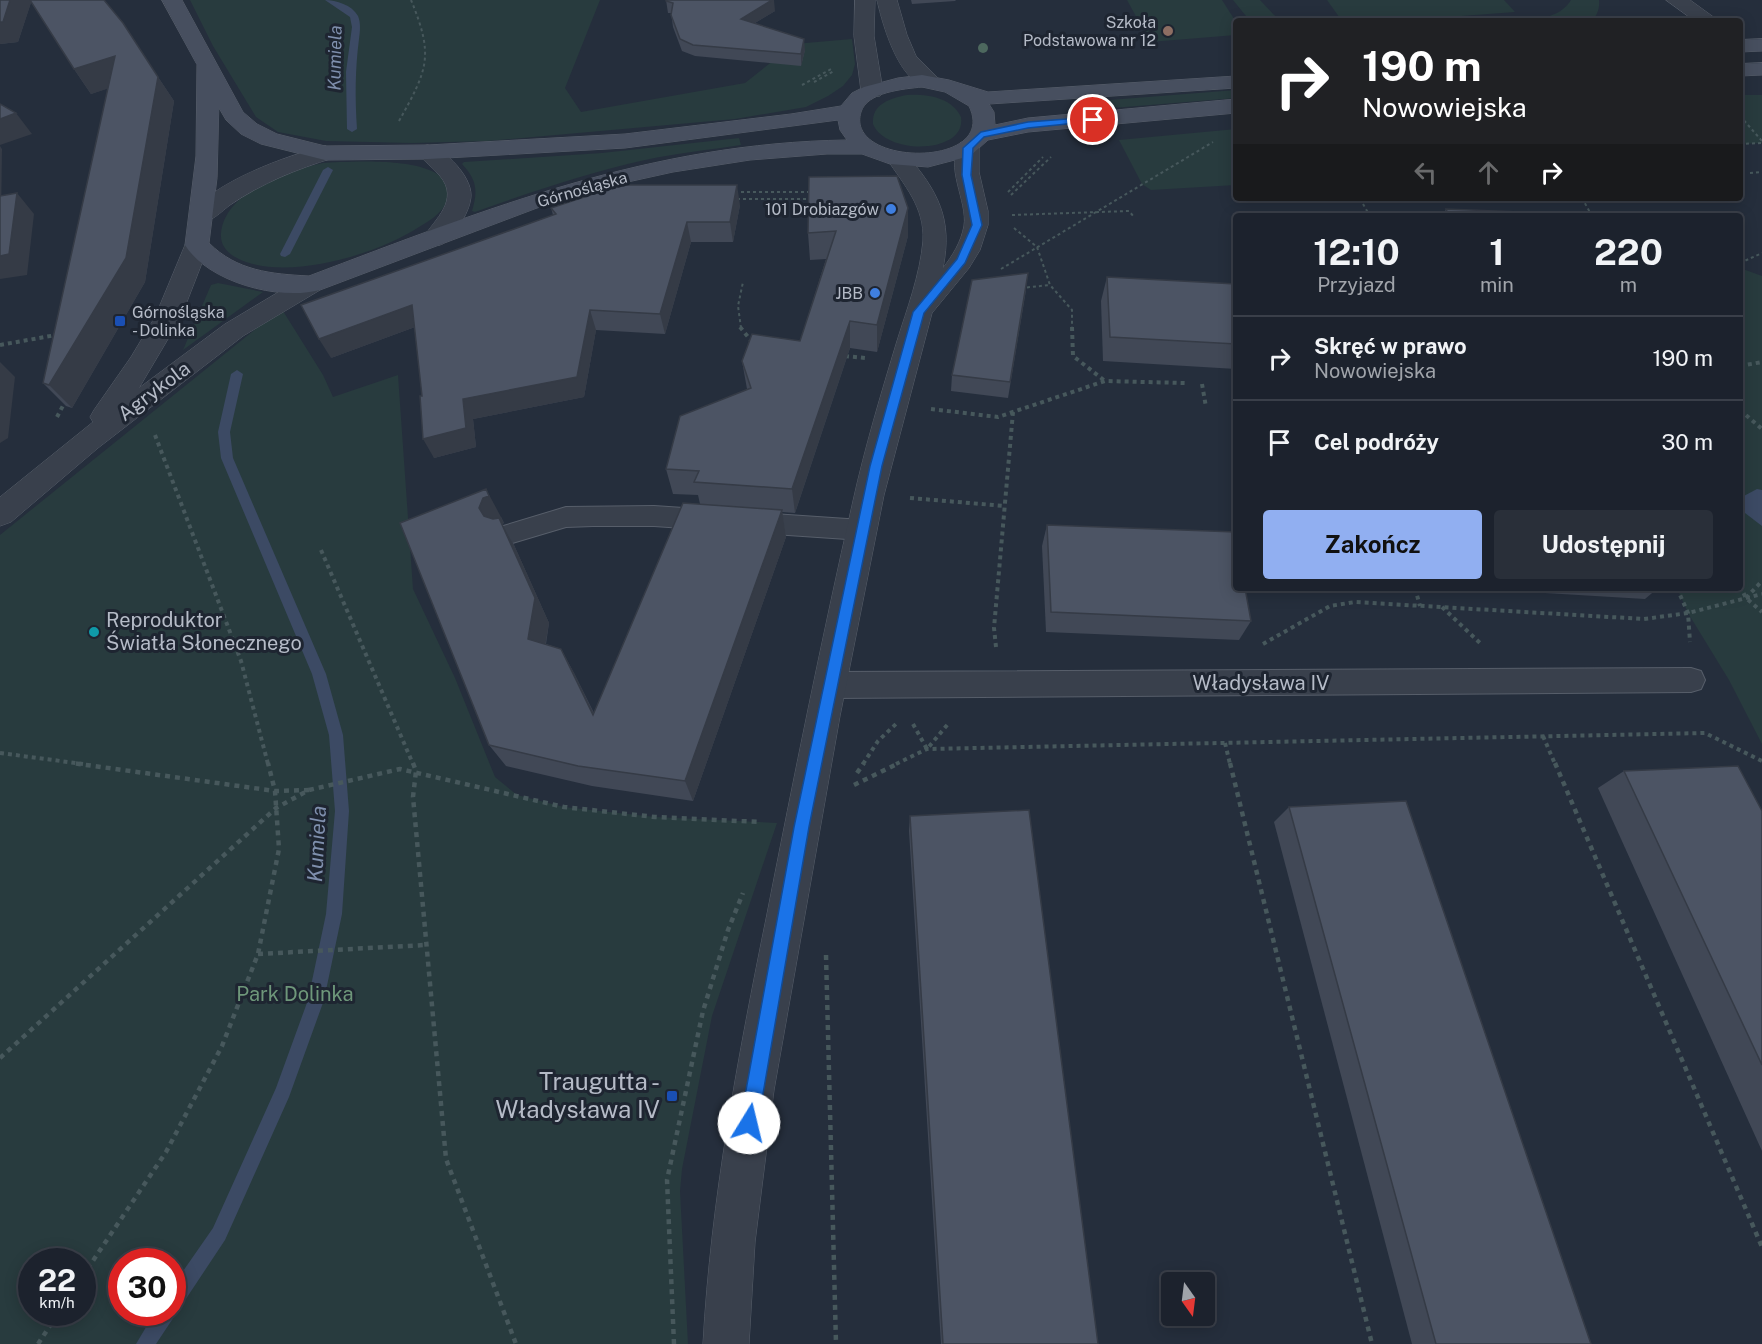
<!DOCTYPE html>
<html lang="pl">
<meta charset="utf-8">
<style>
body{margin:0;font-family:"Public Sans",sans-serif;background:#292f39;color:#f1f3f6;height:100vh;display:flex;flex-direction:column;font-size:22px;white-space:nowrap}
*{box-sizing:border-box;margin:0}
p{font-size:20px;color:#a0a4aa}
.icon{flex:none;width:33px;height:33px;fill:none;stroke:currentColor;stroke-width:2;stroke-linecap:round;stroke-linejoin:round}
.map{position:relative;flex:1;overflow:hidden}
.drawer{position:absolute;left:1233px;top:213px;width:510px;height:378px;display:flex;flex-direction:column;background:#1c222d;border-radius:6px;box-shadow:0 3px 15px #0003,0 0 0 2px #3a3f49}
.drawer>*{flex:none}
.hud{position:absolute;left:1233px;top:18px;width:510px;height:183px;border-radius:6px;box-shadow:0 3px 15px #0003,0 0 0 2px #3a3f49;background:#202124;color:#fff;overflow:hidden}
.needle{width:39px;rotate:166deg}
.controls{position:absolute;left:1161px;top:1272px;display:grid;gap:12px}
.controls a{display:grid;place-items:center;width:54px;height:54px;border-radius:6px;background:#1c222d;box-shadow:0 3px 15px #0003,0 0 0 2px #3a3f49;font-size:30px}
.speed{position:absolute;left:18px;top:1248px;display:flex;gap:12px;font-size:30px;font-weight:700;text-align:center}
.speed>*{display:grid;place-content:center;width:78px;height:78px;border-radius:50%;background:#1c222d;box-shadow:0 3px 15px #0003,0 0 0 2px #3a3f49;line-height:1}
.speed small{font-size:15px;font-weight:400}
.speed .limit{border:9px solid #d22;background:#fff;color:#111}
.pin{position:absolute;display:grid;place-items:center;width:51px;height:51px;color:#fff;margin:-26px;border:3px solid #fff;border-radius:50%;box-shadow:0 2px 6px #0007}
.me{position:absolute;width:66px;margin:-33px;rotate:9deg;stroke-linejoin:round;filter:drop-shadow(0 0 4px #0008)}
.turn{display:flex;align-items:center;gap:21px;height:126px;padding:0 30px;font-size:27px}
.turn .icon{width:78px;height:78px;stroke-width:2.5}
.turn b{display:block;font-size:42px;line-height:51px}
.lanes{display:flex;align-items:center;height:57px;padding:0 30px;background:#0003;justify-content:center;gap:30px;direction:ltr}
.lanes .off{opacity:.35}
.eta{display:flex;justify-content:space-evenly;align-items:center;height:102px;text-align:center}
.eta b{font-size:36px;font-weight:700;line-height:42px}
.primary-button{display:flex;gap:12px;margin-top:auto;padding:12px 30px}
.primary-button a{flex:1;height:69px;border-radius:6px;background:#91aff1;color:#111;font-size:24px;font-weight:700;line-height:69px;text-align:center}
.primary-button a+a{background:#292f39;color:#f1f3f6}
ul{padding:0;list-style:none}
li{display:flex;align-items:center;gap:18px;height:84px;padding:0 30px;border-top:2px solid #3a3f49}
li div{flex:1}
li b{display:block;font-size:22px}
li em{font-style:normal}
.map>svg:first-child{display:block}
.green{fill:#283b3e;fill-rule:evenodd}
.water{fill:#3c4a64}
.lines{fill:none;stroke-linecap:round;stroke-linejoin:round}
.stream{fill:#3c4a64;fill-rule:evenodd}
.lane-casing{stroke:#575e6a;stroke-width:2}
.street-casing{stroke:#575e6a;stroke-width:1}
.secondary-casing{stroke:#575e6a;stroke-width:1}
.path-far2{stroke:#47585c;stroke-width:2;stroke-dasharray:3 3;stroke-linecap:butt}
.path-far1{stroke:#47585c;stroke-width:4;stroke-dasharray:4 4;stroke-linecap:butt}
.path{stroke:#47585c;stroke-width:4.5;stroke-dasharray:5 5;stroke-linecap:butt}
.lane{fill:#39404c;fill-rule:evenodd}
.street{fill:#39404c;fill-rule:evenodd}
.secondary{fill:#474f5f;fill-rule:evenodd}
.tree{fill:#4d685e}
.wall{fill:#414856}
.shaded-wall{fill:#353b46}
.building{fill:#4c5464;stroke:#353b46;stroke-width:1.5}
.route{fill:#1a73e8;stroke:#114b97;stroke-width:1.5}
.education-dot{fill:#8d6e63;stroke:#1e2531;stroke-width:2}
.shop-dot{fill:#3f7fe0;stroke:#1e2531;stroke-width:2}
.transit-dot{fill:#1a4fb4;stroke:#1e2531;stroke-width:2}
.culture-dot{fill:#0f9aa8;stroke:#1e2531;stroke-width:2}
.labels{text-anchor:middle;stroke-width:6;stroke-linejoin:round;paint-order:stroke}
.far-poi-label{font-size:16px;fill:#b5bbc7;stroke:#1e2531;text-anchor:end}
.far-street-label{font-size:16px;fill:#b5bbc7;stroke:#1e2531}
.far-water-label{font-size:18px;font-style:italic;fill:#7f8fad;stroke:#1e2531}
.street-label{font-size:20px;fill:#b5bbc7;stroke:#1e2531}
.poi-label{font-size:20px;fill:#b5bbc7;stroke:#1e2531;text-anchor:start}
.park-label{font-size:20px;fill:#6e977a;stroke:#1e2531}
.water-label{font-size:21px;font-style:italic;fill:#7f8fad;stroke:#1e2531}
.near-poi-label{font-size:24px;fill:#b5bbc7;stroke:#1e2531;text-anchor:end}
</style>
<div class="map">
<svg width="1762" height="1344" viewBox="0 0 1762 1344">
<rect width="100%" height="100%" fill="#252e3c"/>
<!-- green -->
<g class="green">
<path d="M190,0h410l-35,88 16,24 164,-29 29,-23 9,-15 69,-6 3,25 -3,11 -9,11 -15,10 -22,11 -71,12 -248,22 -75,2 -86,-2 -48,-9 -22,-15 -43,-71z"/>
<path d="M1127,0h95l14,22v13l-86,7z"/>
<path d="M1233,0h27l14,15 10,6h-34z"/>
<path d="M1327,0h177l11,12 -120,9h-53z"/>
<path d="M1571,0h28c1,8 -2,17 -8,21h-99c25,-2 64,4 79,-21z"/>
<path d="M1236,90v8l-160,13 -4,-8z"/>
<path d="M907,95c20,-1 44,2 54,22 6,37 -75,39 -88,7 -2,-20 18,-26 34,-29z"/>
<path d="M1740,95h22v48l-22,1z"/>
<path d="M1236,129v56l-85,5 -9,-6 -23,-44z"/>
<path d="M739,138l2,7c-32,5 -64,8 -96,15 -58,13 -114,32 -170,52l-3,-1c6,-20 5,-31 -10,-47l2,-2 138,-9z"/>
<path d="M323,163c25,-1 143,-11 123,40 -5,11 -17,18 -27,24 -41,27 -135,56 -182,31 -10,-5 -17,-13 -16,-25 4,-42 67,-63 102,-70z"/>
<path d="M1740,268l22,8v468l-33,-64 -41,-67 -11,-25h63z"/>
<path d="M218,283l45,9 -80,58 28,-65z"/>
<path d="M283,311l40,64 10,22 65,-22 15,214 42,89 40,99 22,18 47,12 91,10 122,6 -65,193 -30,153 -2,22 8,153h-688v-809l263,-212zM32,1262h50v50h-50zM122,1262h50v50h-50z"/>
</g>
<!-- water -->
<path class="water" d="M1757,489l5,1v36l-17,-13 -3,-16z"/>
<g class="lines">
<!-- stream -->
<g class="stream">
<path d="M325,0c11,0 27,5 33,16 3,7 2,16 1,23 -4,31 -4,59 -2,90l-5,3 -5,-3 -1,-57 6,-45 -2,-10z"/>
<path d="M328,167l5,3 -43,84 -5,3 -4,-1 -1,-2 43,-84z"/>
<path d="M237,370l6,4 -13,58 3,26 93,216 17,61 6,76 -7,103 -18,86 -35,97 -64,143 -69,104h-20l19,-32h17v-25l41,-59 63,-140 32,-88 18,-86 9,-103 -6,-76 -17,-61 -91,-216 -3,-26 13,-58z"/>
</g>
<defs>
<g id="lane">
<path d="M654,506l208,14 9,3 4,7 -4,7 -9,3 -208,-14h-61l-27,1 -57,17 -9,-3 -4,-7 4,-7 66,-20z"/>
<path d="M1691,668l10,3 4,9 -4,9 -10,3 -860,6 -10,-4 -4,-9 4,-9 10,-4z"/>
</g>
<g id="street">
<path d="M855,0h20l-1,36 9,55 -3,5 -8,1 -8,-1 -3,-5 -7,-55z"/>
<path d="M877,0h20l10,35 9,21 26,26 -3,5c-37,9 -56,-61 -62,-87z"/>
<path d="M1666,0h24l29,21h-24z"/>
<path d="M968,141l8,2 3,5v24l9,39v14l-8,25 -11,18 -37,45 -48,182 -44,221 -66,374 -19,152 -6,102h-46c8,-145 35,-287 64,-430 27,-138 55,-276 86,-413 12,-54 28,-107 44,-160 10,-32 23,-66 26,-100 2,-34 -19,-56 -36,-82l3,-5 8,-2 8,2c32,37 47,65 37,114 10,-13 18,-26 21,-42 4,-25 -20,-59 -4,-83z"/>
<path d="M428,145c18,5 43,31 43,50 0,15 -15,39 -27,48 -5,4 -12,2 -18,1l-3,-6c12,-19 37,-38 17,-62 -7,-9 -17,-15 -23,-24l3,-5z"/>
<path d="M325,146l8,2 3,5 -3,5c-36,11 -71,25 -103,47 -12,9 -20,20 -36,15l-4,-5c21,-32 98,-60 135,-69z"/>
<path d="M197,237l9,2 3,6 -28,72 -42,71 86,-64 77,-46 9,-2 9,2 4,6 -4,6 -77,46 -145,112 -87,74 -11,4v-29l93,-75 -3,-5 4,-7 37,-53 24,-40 30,-72 3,-6z"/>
</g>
<g id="secondary">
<path d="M162,0h20l61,112 14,12 20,10 48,12 103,-1 197,-11 166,-20 50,-8 11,-13 12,-6 34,-9 24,-3 27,5 39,12 248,-16v12l-247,16 5,8 1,13 33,-7 208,-19v14l-208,19 -40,8 -18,16 -42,11 -38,-3 -28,-10h-35l-77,6 -77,12 -68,15 -68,21 -217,82c-41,11 -112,-8 -135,-45l11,-89 1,-91zM922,87l23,5 24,14c31,63 -125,61 -108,6 6,-20 42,-23 61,-25zM219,108l7,12 15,14 20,10 64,16 103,-1 197,-11 213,-28 2,10 7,10c-196,3 -358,68 -538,136 -38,-2 -72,-5 -100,-33l8,-65z"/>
<path d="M1762,39v12l-22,1v-12z"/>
<path d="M1762,63v12l-22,1v-12z"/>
</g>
</defs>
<!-- lane casing -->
<use href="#lane" class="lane-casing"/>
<!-- street casing -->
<use href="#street" class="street-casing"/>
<!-- secondary casing -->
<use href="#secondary" class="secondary-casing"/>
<!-- path-far2 -->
<g class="path-far2">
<path d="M814,82l20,-11"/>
<path d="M802,85l31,-17"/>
<path d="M1740,116l22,25"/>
<path d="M399,121c29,-52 35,-65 12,-121"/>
<path d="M1740,144l22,-1"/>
<path d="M1750,173l12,-1"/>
<path d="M735,192h77"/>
<path d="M1008,192l35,-35"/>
<path d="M1011,195l40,-38"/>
<path d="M1582,198l10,18"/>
<path d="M737,199h76"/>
<path d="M1363,204l7,12"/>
<path d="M1012,215l117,-4 5,6"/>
<path d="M1014,228l23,19 13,38 22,25v18"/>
<path d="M1740,263l22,-10"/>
<path d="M1001,269l212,-127"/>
<path d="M1021,288l29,-3"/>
<path d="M741,328l-3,-22 5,-24"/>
</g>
<!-- path-far1 -->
<g class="path-far1">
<path d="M740,327l12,15"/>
<path d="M1072,327l1,29 32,25"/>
<path d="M0,345l56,-10"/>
<path d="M845,356l20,2"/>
<path d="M1740,366l22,-4"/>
<path d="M1202,384l4,23"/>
<path d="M931,409l67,8 107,-36 80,2"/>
<path d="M1740,410l22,19"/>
<path d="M57,417l9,-17"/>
<path d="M155,435l86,226 27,103"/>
<path d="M910,498l95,8"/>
<path d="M321,550l92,214"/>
<path d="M1740,586l6,12 16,14"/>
<path d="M1415,588l5,18"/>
<path d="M1677,588l11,25 2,29"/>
<path d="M1746,598l16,-17"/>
<path d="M1442,607l38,36"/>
<path d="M1263,644l67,-38 25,-4 289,17 44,-6 74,-19"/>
<path d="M996,647l-2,-19 19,-216"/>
<path d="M913,724l14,25 21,-25"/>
<path d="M1543,736l12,28"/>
<path d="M1225,743l5,21"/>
<path d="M0,753l83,11"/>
<path d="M863,764l15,-23 19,-18"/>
<path d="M896,764l31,-15 778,-16 57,28"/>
</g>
<!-- path -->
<g class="path">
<path d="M413,763l3,8 -3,26 33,362 70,185"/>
<path d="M1230,763l142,581"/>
<path d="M1555,763l207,484"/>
<path d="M857,773l7,-10"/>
<path d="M854,785l45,-22"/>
<path d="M309,790l91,-21 164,38 91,10 105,5"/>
<path d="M258,954l167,-9"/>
<path d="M826,955l10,389"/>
<path d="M0,1058l276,-250 33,-18 -34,1 -203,-28"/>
<path d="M82,1277l84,-125 56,-106 36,-92 21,-105 -4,-58 -7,-28"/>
<path d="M38,1344l21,-32"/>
<path d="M674,1344l-7,-164 36,-169 25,-81 15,-37"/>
</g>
<!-- lane -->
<use href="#lane" class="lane"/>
<!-- street -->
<use href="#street" class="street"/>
<!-- secondary -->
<use href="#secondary" class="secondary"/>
</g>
<!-- trees -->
<circle class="tree" cx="983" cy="48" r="5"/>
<!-- wall -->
<g class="wall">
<path d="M0,0h104l54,77 16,24 -29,181 -73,126 -6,-2 -23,-23 65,-295 -17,6 -17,-25 -43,-67 -13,40 -18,2z"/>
<path d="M666,0l109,11 -20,12 50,27 -4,16 -106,-10 -13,-5 -9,-24 -2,-14h-3z"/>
<path d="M911,0h45l-1,1 -43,3z"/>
<path d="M809,177l99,59 -31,116 -27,-4 -55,165 -13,-1 4,25 -93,264 -101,-15 -86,-20 -17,-21 12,-228 3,6 -2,1 12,21 35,78 -3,21 15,5 13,24 20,40 106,-209 -2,-9 -25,-1 -7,-25 81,-80 -5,-28 58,-20 26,-82 -16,1 -2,-27z"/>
<path d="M740,205l-7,37h-42l-26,92 -69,-4 -12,67 -111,22 3,28 -42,11 -12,-62 -7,-69 -84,31 222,-143 -2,-7z"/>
<path d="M1446,209l152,7h-156z"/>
<path d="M1107,277l129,7v85l-133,-8 -2,-60z"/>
<path d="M1026,290l-18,108 -57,-7 1,-16z"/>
<path d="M1047,525l204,96 -12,19 -193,-8 -4,-86z"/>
<path d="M1459,588h199l-13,11z"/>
<path d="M1624,771l138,40v340l-164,-363z"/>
<path d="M1289,807l302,537h-179l-138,-522z"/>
<path d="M910,816l188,528h-157l-32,-513z"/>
</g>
<!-- shaded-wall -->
<g class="shaded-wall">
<path d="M10,0h22l-14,42 -18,2v-22z"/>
<path d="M772,0h2l1,11 -32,19 -2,-11z"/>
<path d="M804,39l1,11 -4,16v-12z"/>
<path d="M115,56l17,25 -41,13 -17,-25z"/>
<path d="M158,77l16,24 -29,181 -73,126 -23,-23z"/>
<path d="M16,113l16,21 -32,11v-26z"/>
<path d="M0,146l2,3 -1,71 -1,-1z"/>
<path d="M737,185l3,20 -7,37 -3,-20z"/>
<path d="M17,193l17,21 -7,61 -27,4v-23z"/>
<path d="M908,208v28l-31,116v-27z"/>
<path d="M687,222l4,20 -26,92 -5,-20z"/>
<path d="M412,305l11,19 -92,34 -12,-19z"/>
<path d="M590,310l6,20 -12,67 -111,22 3,28 -42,11 -11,-19 40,-40z"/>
<path d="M850,321v27l-55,165 -3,-24z"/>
<path d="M0,362l15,15 -7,61 -8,5z"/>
<path d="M486,489l15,28 3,6 -2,1 12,21 35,78 -7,41 -14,-25 -34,-104 -15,-27z"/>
<path d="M782,510l4,27 -93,264 -8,-20z"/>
<path d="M561,649l13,24 31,64 -12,-22z"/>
</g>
<!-- building -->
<g class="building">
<path d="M0,0h10l-7,22h-3z"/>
<path d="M30,0h74l19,23 35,54 -32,181 -77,127 -6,-2 72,-327 -41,13z"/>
<path d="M666,0h106l-31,19 63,20 -3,15 -108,-9 -13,-6 -9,-24 2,-12 -7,-2z"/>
<path d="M0,104l16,9 -16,6z"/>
<path d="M897,176l11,32 -31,117 -27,-4 -58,168 -98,-7 5,-11 -33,-2 14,-53 71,-28 -9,-27 10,-27 48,7 36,-110 -28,2 1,-56z"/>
<path d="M620,185h117l-7,37h-43l-27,92 -70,-4 -13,67 -114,22 3,29 -43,11 -3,-43h2l-10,-91 -93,34 -18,-34 255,-91 -5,-6z"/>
<path d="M17,193l-8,61 -9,2v-60z"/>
<path d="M1446,209l151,6 1,1h-149z"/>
<path d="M1028,273l-18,109 -58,-7 20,-95z"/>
<path d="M1107,277l129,7v60l-126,-7z"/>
<path d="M486,489l3,7 -6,2 -4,10 5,8 9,3 6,-1 36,80 -7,41 33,10 32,66 90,-212 99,7 -97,271 -107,-15 -89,-21 -89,-222z"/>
<path d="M1047,525l189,7v56h9l6,33 -200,-9z"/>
<path d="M1738,766l24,45v254l-138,-294z"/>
<path d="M1406,801l185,543h-155l-147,-537z"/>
<path d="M1029,810l69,534h-155l-33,-528z"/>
</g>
<!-- route -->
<path class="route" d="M1093,117l5,3 -2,1 -68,7 -44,9 -11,11 -2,27 11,50 -17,38 -41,50 -42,153 -73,361 -51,296 -3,6 -6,2 -6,-2 -3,-6 54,-296 76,-361 43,-154 44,-53 15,-34 -10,-50 1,-27 18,-16 47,-10z"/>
<!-- markers -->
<circle class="education-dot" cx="1168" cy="31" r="6"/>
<g class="shop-dot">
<circle cx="891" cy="209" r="6"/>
<circle cx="875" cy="293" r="6"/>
</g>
<g class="transit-dot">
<rect x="114" y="315" width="12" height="12" rx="3"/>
<rect x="666" y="1090" width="12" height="12" rx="3"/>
</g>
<circle class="culture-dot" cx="94" cy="632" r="6"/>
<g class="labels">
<!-- far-poi labels -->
<g class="far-poi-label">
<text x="1156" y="28">Szkoła<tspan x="1156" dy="18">Podstawowa nr 12</tspan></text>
<text x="879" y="215">101 Drobiazgów</text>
<text x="863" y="299">JBB</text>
<text x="132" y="318" text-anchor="start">Górnośląska<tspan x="132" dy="18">- Dolinka</tspan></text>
</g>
<!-- far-street labels -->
<g class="far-street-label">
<text transform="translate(582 189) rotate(-16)" y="6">Górnośląska</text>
</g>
<!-- far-water labels -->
<g class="far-water-label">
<text transform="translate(335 58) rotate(-89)" y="6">Kumiela</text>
</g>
<!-- street labels -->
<g class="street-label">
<text transform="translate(154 391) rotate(-37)" y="7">Agrykola</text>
<text x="1261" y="690">Władysława IV</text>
</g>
<!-- poi labels -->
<g class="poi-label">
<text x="106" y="627">Reproduktor<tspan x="106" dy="23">Światła Słonecznego</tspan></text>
</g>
<!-- park labels -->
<g class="park-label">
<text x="295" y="1001">Park Dolinka</text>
</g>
<!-- water labels -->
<g class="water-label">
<text transform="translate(317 844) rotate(-87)" y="7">Kumiela</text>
</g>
<!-- near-poi labels -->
<g class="near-poi-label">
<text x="660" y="1090">Traugutta -<tspan x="660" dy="28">Władysława IV</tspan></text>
</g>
</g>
</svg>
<div class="controls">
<a><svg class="needle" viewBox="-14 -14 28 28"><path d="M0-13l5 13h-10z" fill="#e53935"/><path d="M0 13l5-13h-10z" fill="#a0a4aa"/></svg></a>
</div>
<div class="speed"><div>22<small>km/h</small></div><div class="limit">30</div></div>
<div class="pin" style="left:1093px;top:120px;background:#d93025"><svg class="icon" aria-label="arrive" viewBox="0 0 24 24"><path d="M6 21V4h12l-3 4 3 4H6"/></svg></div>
<svg class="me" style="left:749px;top:1123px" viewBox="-20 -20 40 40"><circle r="19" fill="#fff"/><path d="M0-13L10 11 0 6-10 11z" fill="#1a73e8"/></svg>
<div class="hud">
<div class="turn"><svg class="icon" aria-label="right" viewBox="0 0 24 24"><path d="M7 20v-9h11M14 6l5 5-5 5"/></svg><div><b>190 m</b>Nowowiejska</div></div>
<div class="lanes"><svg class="icon off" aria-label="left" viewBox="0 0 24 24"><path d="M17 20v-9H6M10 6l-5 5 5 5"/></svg><svg class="icon off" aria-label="ahead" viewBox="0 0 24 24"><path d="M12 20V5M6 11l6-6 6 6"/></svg><svg class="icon" aria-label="right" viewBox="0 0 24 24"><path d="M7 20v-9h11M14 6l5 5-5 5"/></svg></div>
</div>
<section class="drawer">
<div class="eta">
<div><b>12:10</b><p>Przyjazd</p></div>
<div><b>1</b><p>min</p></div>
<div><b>220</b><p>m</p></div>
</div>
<ul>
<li><svg class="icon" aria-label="right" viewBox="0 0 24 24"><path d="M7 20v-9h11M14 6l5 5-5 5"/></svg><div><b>Skręć w prawo</b><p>Nowowiejska</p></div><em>190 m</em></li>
<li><svg class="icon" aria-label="arrive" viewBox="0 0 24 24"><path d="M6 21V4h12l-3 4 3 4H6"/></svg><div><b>Cel podróży</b></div><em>30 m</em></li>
</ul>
<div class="primary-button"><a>Zakończ</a><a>Udostępnij</a></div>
</section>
</div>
